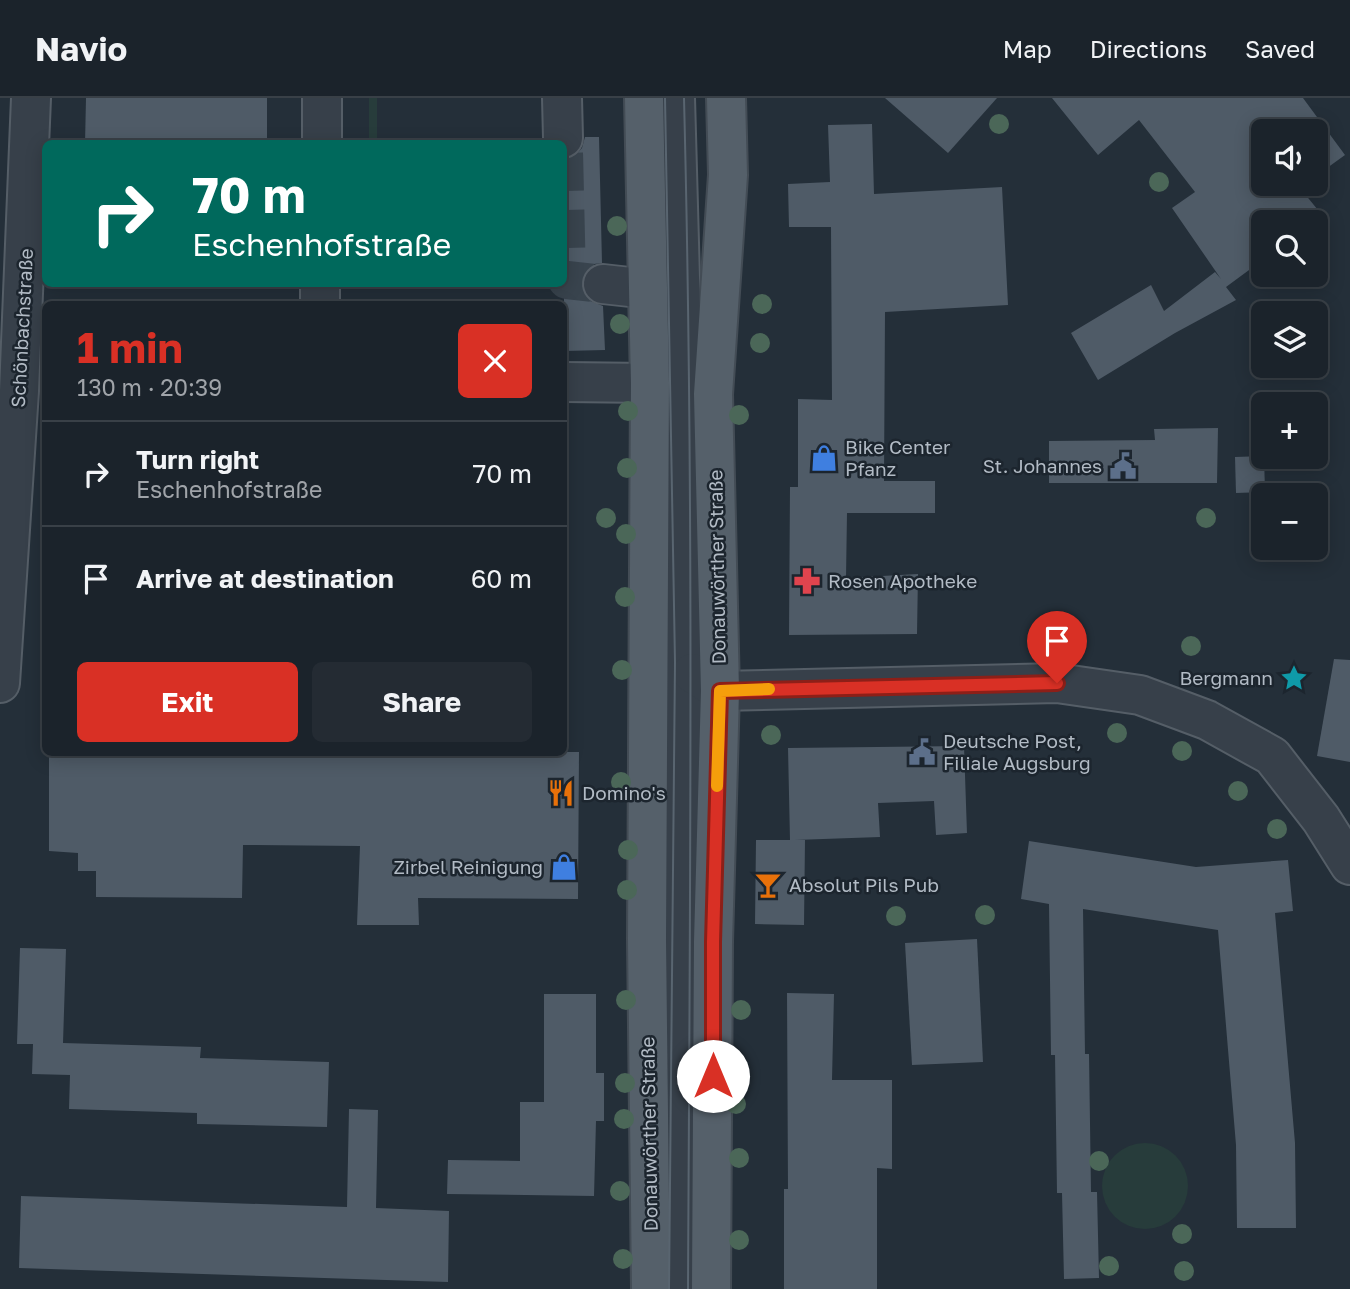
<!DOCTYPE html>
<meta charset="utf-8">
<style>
body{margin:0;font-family:"Golos Text",sans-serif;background:#242b33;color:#f1f3f6;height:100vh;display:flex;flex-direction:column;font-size:26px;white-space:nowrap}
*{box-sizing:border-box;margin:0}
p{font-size:23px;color:#a0a4a9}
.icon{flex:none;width:38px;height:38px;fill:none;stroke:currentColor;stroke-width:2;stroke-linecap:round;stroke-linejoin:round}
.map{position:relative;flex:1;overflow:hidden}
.panel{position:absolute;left:42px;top:203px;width:525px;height:455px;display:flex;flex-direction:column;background:#1b232b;border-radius:10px;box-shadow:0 4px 18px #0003,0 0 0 2px #394047}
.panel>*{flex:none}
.top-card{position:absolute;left:42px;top:42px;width:525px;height:147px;border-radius:10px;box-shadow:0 4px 18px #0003,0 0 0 2px #394047;background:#00695c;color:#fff;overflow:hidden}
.controls{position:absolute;left:1251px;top:21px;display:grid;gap:14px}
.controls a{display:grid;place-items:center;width:77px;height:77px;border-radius:10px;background:#1b232b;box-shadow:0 4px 18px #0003,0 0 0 2px #394047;font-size:35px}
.pin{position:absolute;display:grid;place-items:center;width:60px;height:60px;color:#fff;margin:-72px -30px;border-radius:50% 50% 50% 0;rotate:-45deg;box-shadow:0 0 7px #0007}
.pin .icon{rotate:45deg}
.me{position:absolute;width:77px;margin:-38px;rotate:0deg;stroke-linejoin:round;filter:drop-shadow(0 0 5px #0008)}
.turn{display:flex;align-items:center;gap:24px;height:147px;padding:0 35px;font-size:32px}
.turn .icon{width:91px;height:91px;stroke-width:2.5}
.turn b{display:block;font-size:49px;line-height:60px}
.round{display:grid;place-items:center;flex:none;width:74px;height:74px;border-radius:10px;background:#242b33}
.head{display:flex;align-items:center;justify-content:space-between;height:119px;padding:0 35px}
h1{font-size:42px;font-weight:700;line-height:52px;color:#d93025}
.primary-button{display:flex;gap:14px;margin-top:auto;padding:14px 35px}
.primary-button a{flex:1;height:80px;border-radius:10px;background:#d93025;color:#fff;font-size:28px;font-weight:700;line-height:80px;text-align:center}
.primary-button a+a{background:#242b33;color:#f1f3f6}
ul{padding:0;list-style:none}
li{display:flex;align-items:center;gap:21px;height:105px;padding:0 35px;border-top:2px solid #394047}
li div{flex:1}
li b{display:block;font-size:26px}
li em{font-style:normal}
header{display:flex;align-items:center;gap:42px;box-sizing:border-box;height:98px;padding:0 35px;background:#1b232b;border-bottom:2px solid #394047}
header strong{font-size:33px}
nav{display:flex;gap:38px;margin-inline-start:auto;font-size:24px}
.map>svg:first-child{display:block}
.green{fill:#273c3b}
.building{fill:#4f5b67}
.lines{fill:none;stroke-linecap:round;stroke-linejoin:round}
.minor-tunnel{stroke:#39444e;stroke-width:38;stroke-dasharray:38 19;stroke-linecap:butt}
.minor-casing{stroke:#555e67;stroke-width:42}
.major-casing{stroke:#434c55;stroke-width:42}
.minor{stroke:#37404a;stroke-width:38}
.major{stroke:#55606a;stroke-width:38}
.tram{stroke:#596570;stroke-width:2}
.tree{fill:#4b6758}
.route-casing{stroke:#8d1f18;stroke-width:18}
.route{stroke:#d93025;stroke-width:12}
.slow{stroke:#f59e0b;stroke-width:12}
.labels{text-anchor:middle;stroke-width:5;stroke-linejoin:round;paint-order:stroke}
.street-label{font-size:19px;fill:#b2bbc5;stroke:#1c252e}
.poi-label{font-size:19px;fill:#b2bbc5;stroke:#1c252e;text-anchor:start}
</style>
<header>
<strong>Navio</strong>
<nav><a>Map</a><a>Directions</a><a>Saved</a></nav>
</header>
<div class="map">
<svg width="1350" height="1191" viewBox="0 0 1350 1191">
<rect width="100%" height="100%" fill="#242f39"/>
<!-- green -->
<g class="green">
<rect x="369" y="0" width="8" height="45"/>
<circle cx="1145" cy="1088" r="43"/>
</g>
<!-- building -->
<g class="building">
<path d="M86,0h181v46h-182z"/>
<path d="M885,0h112l-49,55z"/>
<path d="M1052,0h251l42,57 -29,21v-45h-52v53h41l-5,4 22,27 -10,7h-48v37l-38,28 10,13 -61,33 -77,47 -27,-47 80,-48 13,26 51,-39 6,7 -49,-71 23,-16 -56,-72 -41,35z"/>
<path d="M872,26l2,70 128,-7 6,118 -123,7 -1,169h51v32h-88l-1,65 72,-4 -1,60 -128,1 1,-148h8v-88l34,1 -1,-173h-42l-1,-43 42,-2 -2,-57z"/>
<path d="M585,39h14l3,126 -8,1 -8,7 -5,11 2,11 7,8 13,5 2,44 -41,1v-191l11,-4 7,-8z"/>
<path d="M1218,330l-1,55h-168v-42l106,-1 -1,-11z"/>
<path d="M1264,358l1,36 -29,1 -1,-36z"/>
<path d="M1334,561l16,1v102l-33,-6z"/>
<path d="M964,648l3,87 -31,2 -2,-34 -56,2 2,34 -85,3h10l-1,85 -49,-1 1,-84h34l-2,-92z"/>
<path d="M49,654h530l-1,147 -160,-1 1,27h-62l3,-79 -117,-1 -1,53 -146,-1v-26h-18v-18l-29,-2z"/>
<path d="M1029,743l167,26 92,-7 5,51 -18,2 20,230 1,85h-59l-1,-83 -18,-215 -135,-21 2,145h4l2,138h6l2,86 -35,1 -2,-86h-5l-2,-138h-4l-2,-151 -28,-5z"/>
<path d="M977,841l6,123 -71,3 -7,-122z"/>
<path d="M20,850l46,1 -3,94 138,4 -1,11 129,4 -2,65 -130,-3v-11l-128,-4 1,-34 -38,-1 1,-30h-16z"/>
<path d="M787,895l47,1 -2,86h60v89l-15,-1v121h-93v-100h4z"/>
<path d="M544,896h52v79h8v48h-8l-2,75 -147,-2 1,-34 72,1v-59h24z"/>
<path d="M349,1011l29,1 -2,98 73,3 -1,71 -429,-14 2,-72 326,11z"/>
</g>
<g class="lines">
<!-- minor-tunnel -->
<path class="minor-tunnel" d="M564,55l3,127 36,4"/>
<defs>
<g id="minor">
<path d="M562,0l1,40"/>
<path d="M675,0l7,253 3,318 -5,620"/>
<path d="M322,46v-46"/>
<path d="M603,186l45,5"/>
<path d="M320,206v-20"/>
<path d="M564,284l86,1"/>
<path d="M692,575l28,18 337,-8 83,12 67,25 65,36 49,63 29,46"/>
<path d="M0,585l19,-292 12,-293"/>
</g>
<g id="major">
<path d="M644,0l6,285 -3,557 4,349"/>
<path d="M711,1191l2,-347 7,-251 -7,-297 15,-219 -2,-77"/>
</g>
</defs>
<!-- minor casing -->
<use href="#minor" class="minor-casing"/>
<!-- major casing -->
<use href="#major" class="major-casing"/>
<!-- minor -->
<use href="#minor" class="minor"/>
<!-- major -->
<use href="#major" class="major"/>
<!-- tram -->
<g class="tram">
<path d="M665,0l10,564 -6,627"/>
<path d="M684,0c10,397 6,794 4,1191"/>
</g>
</g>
<!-- trees -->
<g class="tree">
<circle cx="999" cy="26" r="10"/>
<circle cx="1159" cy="84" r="10"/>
<circle cx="617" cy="128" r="10"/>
<circle cx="762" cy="206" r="10"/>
<circle cx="620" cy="226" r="10"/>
<circle cx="760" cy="245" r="10"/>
<circle cx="628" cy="313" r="10"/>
<circle cx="739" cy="317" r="10"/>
<circle cx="627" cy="370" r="10"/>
<circle cx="606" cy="420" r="10"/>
<circle cx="1206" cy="420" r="10"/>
<circle cx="626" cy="436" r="10"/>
<circle cx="625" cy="499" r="10"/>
<circle cx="1191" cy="548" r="10"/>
<circle cx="622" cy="572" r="10"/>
<circle cx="1117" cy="635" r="10"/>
<circle cx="771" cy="637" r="10"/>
<circle cx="1182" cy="653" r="10"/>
<circle cx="621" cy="684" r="10"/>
<circle cx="1238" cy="693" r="10"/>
<circle cx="1277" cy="731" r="10"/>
<circle cx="628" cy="752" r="10"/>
<circle cx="627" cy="792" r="10"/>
<circle cx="985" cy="817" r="10"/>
<circle cx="896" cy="818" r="10"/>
<circle cx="626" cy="902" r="10"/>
<circle cx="741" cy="912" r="10"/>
<circle cx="625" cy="985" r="10"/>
<circle cx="736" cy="1006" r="10"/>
<circle cx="624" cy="1021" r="10"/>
<circle cx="739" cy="1060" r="10"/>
<circle cx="1099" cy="1063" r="10"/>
<circle cx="620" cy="1093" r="10"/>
<circle cx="1182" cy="1136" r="10"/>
<circle cx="739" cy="1142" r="10"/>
<circle cx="623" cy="1161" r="10"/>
<circle cx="1109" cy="1168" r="10"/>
<circle cx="1184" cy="1173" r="10"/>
</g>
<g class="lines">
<defs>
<path id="route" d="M713,978v-134l7,-251 337,-8"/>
</defs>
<!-- route casing -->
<use href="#route" class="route-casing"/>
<!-- route -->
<use href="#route" class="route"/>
<!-- slow -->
<path class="slow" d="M717,688l3,-95 49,-2"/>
</g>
<!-- icons -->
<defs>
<symbol id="shop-bare" viewBox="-9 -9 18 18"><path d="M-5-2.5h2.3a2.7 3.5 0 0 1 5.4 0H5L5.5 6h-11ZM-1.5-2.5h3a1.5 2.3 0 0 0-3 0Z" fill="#3f7fe0" stroke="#1c252e" stroke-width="2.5" paint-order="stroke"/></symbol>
<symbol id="civic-bare" viewBox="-9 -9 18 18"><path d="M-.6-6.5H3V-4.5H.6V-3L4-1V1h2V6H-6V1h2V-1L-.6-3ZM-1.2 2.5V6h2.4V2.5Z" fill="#5c6f8a" stroke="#1c252e" stroke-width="2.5" paint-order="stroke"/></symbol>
<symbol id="pharmacy-bare" viewBox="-9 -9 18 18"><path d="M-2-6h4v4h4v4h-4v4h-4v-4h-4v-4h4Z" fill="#e0444e" stroke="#1c252e" stroke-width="2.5" paint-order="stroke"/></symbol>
<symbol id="sight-bare" viewBox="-9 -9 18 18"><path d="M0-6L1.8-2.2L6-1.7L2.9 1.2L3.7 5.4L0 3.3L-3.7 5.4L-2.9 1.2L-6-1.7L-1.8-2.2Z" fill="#0f9aa8" stroke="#1c252e" stroke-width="2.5" paint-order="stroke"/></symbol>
<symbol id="restaurant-bare" viewBox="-9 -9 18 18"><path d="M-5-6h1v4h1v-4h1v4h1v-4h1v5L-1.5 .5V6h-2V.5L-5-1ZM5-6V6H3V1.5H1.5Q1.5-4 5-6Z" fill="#e8710a" stroke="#1c252e" stroke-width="2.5" paint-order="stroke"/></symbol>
<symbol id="bar-bare" viewBox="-9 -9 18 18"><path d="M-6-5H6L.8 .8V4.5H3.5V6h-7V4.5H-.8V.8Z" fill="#e8710a" stroke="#1c252e" stroke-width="2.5" paint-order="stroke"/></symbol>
</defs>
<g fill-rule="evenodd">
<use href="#shop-bare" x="805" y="341" width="38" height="38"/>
<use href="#civic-bare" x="1104" y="349" width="38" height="38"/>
<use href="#pharmacy-bare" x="788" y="464" width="38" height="38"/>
<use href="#sight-bare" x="1275" y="561" width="38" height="38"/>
<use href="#civic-bare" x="903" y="635" width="38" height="38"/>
<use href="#restaurant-bare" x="542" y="676" width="38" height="38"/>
<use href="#shop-bare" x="545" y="750" width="38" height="38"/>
<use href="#bar-bare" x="749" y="768" width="38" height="38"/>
</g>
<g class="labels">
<!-- street labels -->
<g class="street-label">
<text transform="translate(22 230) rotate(-87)" y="7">Schönbachstraße</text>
<text transform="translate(717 469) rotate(-91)" y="7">Donauwörther Straße</text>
<text transform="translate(649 1036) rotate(-91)" y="7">Donauwörther Straße</text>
</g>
<!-- poi labels -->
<g class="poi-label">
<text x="845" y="356">Bike Center<tspan x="845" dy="22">Pfanz</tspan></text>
<text x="1102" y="375" text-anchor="end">St. Johannes</text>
<text x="828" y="490">Rosen Apotheke</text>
<text x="1273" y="587" text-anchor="end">Bergmann</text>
<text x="943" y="650">Deutsche Post,<tspan x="943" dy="22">Filiale Augsburg</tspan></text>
<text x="582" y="702">Domino's</text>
<text x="543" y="776" text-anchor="end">Zirbel Reinigung</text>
<text x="789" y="794">Absolut Pils Pub</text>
</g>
</g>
</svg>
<div class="controls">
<a><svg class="icon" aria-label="sound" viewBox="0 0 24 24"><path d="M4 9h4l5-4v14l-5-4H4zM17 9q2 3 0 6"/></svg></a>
<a><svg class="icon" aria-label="search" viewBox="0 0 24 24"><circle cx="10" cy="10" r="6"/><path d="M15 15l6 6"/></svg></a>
<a><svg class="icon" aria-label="layers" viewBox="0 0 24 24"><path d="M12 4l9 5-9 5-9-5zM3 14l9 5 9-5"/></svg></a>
<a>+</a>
<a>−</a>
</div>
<div class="pin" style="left:1057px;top:585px;background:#d93025"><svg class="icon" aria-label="arrive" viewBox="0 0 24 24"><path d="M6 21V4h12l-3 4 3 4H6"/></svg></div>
<svg class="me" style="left:713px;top:978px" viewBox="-20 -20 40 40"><circle r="19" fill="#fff"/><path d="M0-13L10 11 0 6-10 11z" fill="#d93025"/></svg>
<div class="top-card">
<div class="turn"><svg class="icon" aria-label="right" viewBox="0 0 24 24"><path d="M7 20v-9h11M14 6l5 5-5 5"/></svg><div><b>70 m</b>Eschenhofstraße</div></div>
</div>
<section class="panel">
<div class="head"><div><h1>1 min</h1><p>130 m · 20:39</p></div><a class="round" style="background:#d93025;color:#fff"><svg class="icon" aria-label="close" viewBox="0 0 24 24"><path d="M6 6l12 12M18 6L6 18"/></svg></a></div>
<ul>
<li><svg class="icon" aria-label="right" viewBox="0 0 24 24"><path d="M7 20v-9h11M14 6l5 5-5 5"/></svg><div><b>Turn right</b><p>Eschenhofstraße</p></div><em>70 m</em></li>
<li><svg class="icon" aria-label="arrive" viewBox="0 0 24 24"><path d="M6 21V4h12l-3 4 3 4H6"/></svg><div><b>Arrive at destination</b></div><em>60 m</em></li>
</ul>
<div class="primary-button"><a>Exit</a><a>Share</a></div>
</section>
</div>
